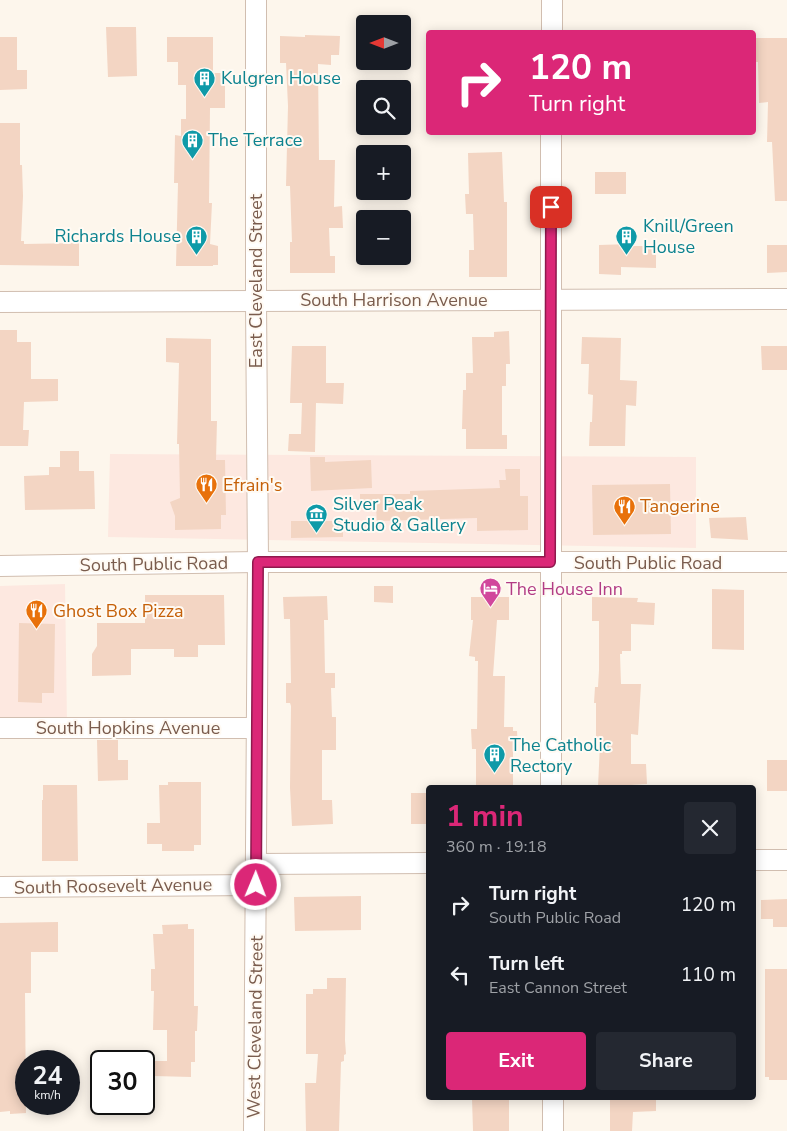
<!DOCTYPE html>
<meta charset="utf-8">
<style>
body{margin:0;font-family:"Nunito Sans",sans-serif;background:#242831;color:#f1f3f6;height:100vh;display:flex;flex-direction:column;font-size:19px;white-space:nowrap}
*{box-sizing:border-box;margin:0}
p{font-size:16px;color:#9ea1a6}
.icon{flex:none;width:28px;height:28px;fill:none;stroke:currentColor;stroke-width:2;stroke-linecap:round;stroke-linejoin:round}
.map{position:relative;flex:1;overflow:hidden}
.sheet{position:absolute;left:426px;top:785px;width:330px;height:315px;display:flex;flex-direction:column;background:#171b24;border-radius:5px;box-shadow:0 2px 12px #0003}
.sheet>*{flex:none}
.hud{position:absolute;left:426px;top:30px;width:330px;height:105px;border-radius:5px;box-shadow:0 2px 12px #0003;background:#db2777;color:#fff;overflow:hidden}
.needle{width:32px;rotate:270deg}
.buttons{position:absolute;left:356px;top:15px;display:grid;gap:10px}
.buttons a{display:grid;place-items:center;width:55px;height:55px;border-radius:5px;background:#171b24;box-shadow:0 2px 12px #0003;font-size:25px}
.speed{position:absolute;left:15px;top:1050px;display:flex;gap:10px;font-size:25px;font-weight:700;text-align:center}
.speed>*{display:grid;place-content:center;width:65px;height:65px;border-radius:50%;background:#171b24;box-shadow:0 2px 12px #0003;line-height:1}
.speed small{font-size:12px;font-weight:400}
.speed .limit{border:2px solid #111;border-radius:8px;background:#fff;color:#111}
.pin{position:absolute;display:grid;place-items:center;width:42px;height:42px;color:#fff;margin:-21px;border-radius:10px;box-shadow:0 2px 8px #0006}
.me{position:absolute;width:55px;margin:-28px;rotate:1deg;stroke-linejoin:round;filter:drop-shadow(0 0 4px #0008)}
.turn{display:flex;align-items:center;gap:18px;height:105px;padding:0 20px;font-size:22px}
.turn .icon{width:65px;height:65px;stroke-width:2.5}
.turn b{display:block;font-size:35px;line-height:42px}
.round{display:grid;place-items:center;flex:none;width:52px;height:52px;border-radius:5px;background:#242831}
.head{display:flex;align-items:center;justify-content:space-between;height:85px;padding:0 20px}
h1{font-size:30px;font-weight:700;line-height:38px;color:#db2777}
.action{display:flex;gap:10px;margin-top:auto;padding:10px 20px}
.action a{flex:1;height:58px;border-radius:5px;background:#db2777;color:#fff;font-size:20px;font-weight:700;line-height:58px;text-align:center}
.action a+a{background:#242831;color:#f1f3f6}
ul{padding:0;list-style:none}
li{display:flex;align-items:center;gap:15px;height:70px;padding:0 20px}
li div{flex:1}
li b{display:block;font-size:19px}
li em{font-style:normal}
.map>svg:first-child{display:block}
.commercial{fill:#fde8e0}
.building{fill:#f3d5c3}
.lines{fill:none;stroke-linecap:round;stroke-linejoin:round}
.minor-casing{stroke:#d1beb0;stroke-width:22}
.minor{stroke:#fff;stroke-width:20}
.route-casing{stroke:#8e194d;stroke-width:12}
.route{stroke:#db2777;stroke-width:9}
.labels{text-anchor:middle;stroke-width:4;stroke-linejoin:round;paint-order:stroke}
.culture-label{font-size:18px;fill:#0d838f;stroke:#fffaf3;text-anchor:start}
.street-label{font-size:18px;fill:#7a5c4d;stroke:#fffaf3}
.food-label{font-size:18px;fill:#c56008;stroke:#fffaf3;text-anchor:start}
.hotel-label{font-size:18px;fill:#b23c85;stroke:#fffaf3;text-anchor:start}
</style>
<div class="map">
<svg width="787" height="1131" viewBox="0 0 787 1131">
<rect width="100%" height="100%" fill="#fdf6ec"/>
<!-- commercial -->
<g class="commercial">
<path d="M110,454l586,3v91l-588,-11z"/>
<path d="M65,584l2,141 -67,-1v-138z"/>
</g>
<!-- building -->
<g class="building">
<path d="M106,27h30l1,49 -29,1z"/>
<path d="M305,35l35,1 -1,19h-8v10l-13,-1 1,96h16l-1,47 8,-1 1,22h-14l1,28h5v17h-45v-31h2l-2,-56h-4l2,-80 -2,-43h-6v-27l25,1z"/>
<path d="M0,37h17v33h10v19l-27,1z"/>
<path d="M167,37h46v36h12v35h-15l-1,95h3l-2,41 8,2v19h-5v1h-37l2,-83h-4l1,-48 6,1v-17h5v-34h-8v-23h-11z"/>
<path d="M754,38h33v163h-12l-3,-59h-5l1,-40 -9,1 -1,-41h-4z"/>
<path d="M0,123h20v42h2l1,31 -2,45h3v3l55,-1v23l-79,-1z"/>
<path d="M502,152l2,50h3v75h-38v-27h5l-1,-36h-7l-1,-20h4l-1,-41z"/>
<rect x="595" y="172" width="31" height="22"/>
<path d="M631,244l-1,2h26v22l-35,-1v8l-22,-1v-29z"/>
<path d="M767,245h20v27l-20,1z"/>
<path d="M0,330h17v12h14v37h27v22l-34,1 -1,28h6l-1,16h-28z"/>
<path d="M509,331l1,33h-4v22h-4v49h5v14h-41v-20h-4l1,-39h3v-17h7l-1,-36h22v-5z"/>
<path d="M582,337l39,1 -1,42 17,1 -1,25 -10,-1 -1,41h-36l1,-24h2l1,-27 -5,-1 1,-30h-8z"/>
<path d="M166,338l45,1v82h6l-1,39h9l1,55h-5v14l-46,1v-14l-5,-14 10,-4 -1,-54h-2l2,-81 -13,-1z"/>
<path d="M292,346h34v37h18l-1,21 -27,-1 -1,49 -27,-1 1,-17h12l1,-31h-12z"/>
<path d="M761,346h26v24h-25z"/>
<path d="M60,451h19v20h15l1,38 -70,1 -1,-34 25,-1v-8h11z"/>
<path d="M310,457h15v5l46,-2 1,28 -61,3z"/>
<path d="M505,469h15v27h8v34l-51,1v-13l-100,3 -1,-13 -16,1v-15h50v-3l90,-3 -1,-8h7z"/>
<path d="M670,484l1,50 -78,1 -1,-50z"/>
<path d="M746,517l2,23 -37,-2 -2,-20z"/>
<path d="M291,521h52v16l-52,1z"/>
<path d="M374,586h19v17l-19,-1z"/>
<path d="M712,589l32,1v60l-32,-1z"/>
<path d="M145,595h79l1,50h-27v12h-24v-8h-43v26l-39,1v-22l5,-8v-23h48z"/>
<path d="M327,596l1,24h-4l1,53h10v15h-4l1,29h4v33h-14v50h10l1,24 -41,2 -2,-38 1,-82 -1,-3h-4v-20h5l-1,-64h-6l-1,-22z"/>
<path d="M471,597h38v23h-12l-4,56h12l-1,51h9v4h4l1,17h-5v40h-37v-39h-4l-1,-20h6l1,-68h-3v-4l-6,-1 4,-36h-2z"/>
<path d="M592,597l46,1 -1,4 18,1 -1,22 -23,-1v27h-9v3h-2l1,30h20l-3,51 -7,-1v30h15l1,20 -49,3 2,-43h-4v-41h-2l1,-16h3l1,-17v-49h-7z"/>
<path d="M19,623l36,1 -1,69h-12v10l-24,-1z"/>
<path d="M97,740h21v20h10v20l-30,1z"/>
<rect x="767" y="760" width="20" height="31"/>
<path d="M168,782h33v63h-7v6h-32v-7h-15v-21h13l-1,-38h9z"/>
<path d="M43,785h34l1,76h-36v-61h1z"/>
<rect x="411" y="793" width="18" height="31"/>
<path d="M361,896v34l-66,1 -1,-34z"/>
<path d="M787,899v28h-14v-8h-12v-19z"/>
<path d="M58,922v30h-27v41h-6l1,120 -16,1v-3l-10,1v-189z"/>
<path d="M188,924v5h6v77h4l-1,25h-2v31h-4v15l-37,-1v-15h13v-31h-14l1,-39h-3v-22h4l-2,-35h10l-1,-9z"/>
<path d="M765,969h22v111h-18v-3h-4z"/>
<path d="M327,978h19l-1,62 1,14 -2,1v6l-3,1 -2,69h-33l-1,-48h11l2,-29h-12v-60h7v-5h14z"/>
<path d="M472,1098h37v33h-36z"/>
<path d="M610,1098h46v13l-23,1 -1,19h-22z"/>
</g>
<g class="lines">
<defs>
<g id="minor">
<path d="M552,32v-32"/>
<path d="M0,302l787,-3"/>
<path d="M0,566l258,-4h529"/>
<path d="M0,728h256"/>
<path d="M551,788v-656"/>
<path d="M754,860h33"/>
<path d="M257,864l172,-1"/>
<path d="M0,887l256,-2"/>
<path d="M553,1098v33"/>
<path d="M254,1131l4,-569 -2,-262v-300"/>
</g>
</defs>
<!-- minor casing -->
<use href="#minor" class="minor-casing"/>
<!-- minor -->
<use href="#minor" class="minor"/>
</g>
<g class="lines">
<defs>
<path id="route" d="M256,885l2,-323h292l1,-355"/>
</defs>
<!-- route casing -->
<use href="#route" class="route-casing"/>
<!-- route -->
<use href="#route" class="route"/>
</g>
<!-- icons -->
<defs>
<symbol id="building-pin" viewBox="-11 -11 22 30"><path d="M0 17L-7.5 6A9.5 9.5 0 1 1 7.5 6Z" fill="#0f9aa8" stroke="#fffaf3"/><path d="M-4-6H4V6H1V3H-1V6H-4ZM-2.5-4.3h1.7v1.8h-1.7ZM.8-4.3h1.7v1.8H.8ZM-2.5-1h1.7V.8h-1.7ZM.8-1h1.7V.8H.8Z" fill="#fff"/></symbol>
<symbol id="restaurant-pin" viewBox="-11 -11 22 30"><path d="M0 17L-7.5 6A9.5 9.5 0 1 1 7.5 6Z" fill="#e8710a" stroke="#fffaf3"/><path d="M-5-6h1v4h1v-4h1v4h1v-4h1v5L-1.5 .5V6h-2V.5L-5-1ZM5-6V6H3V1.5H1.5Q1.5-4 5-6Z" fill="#fff"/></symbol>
<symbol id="museum-pin" viewBox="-11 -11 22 30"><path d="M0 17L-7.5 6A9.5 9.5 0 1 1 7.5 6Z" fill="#0f9aa8" stroke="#fffaf3"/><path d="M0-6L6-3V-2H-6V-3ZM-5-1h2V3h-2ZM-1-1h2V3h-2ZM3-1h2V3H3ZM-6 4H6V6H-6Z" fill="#fff"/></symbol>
<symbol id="hotel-pin" viewBox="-11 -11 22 30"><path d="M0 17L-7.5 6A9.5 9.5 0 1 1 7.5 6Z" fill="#d1479c" stroke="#fffaf3"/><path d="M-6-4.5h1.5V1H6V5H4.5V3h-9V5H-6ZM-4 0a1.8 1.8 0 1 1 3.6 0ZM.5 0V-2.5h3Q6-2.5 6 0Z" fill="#fff"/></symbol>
</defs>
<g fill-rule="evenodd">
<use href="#building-pin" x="192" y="66" width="25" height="34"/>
<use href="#building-pin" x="180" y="128" width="25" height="34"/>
<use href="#building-pin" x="184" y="224" width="25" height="34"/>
<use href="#building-pin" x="614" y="224" width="25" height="34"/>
<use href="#restaurant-pin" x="194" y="472" width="25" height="34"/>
<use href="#restaurant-pin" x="612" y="494" width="25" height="34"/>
<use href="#museum-pin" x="304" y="502" width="25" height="34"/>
<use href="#hotel-pin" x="478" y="576" width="25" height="34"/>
<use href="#restaurant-pin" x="24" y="598" width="25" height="34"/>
<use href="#building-pin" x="482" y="742" width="25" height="34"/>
</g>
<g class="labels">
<!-- culture labels -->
<g class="culture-label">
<text x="221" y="84">Kulgren House</text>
<text x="208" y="146">The Terrace</text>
<text x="643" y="232">Knill/Green<tspan x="643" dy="21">House</tspan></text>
<text x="181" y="242" text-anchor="end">Richards House</text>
<text x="333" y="510">Silver Peak<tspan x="333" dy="21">Studio &amp; Gallery</tspan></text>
<text x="510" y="751">The Catholic<tspan x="510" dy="21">Rectory</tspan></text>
</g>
<!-- street labels -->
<g class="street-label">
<text transform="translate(256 281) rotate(-90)" y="6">East Cleveland Street</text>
<text x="394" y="306">South Harrison Avenue</text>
<text x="648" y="569">South Public Road</text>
<text transform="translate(154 564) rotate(-1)" y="6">South Public Road</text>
<text x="128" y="734">South Hopkins Avenue</text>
<text transform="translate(113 886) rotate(-1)" y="6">South Roosevelt Avenue</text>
<text transform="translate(255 1027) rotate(-89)" y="6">West Cleveland Street</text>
</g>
<!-- food labels -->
<g class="food-label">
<text x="223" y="491">Efrain's</text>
<text x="640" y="512">Tangerine</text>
<text x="53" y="617">Ghost Box Pizza</text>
</g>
<!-- hotel labels -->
<g class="hotel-label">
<text x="506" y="595">The House Inn</text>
</g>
</g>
</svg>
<div class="buttons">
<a><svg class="needle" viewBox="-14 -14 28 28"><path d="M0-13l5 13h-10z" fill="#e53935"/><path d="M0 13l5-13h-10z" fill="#9ea1a6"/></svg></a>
<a><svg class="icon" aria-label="search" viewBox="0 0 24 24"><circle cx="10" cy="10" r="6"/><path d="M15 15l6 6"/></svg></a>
<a>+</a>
<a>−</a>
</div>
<div class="speed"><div>24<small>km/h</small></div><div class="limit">30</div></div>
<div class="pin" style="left:551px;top:207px;background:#d93025"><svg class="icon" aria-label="arrive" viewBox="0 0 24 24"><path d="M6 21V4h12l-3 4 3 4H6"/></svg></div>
<svg class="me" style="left:256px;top:885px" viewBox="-20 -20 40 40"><circle r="17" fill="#db2777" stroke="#fff" stroke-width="3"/><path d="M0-11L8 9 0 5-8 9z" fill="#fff"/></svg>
<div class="hud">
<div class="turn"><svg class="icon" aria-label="right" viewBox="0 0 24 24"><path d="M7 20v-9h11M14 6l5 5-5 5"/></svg><div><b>120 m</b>Turn right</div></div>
</div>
<section class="sheet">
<div class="head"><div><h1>1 min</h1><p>360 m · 19:18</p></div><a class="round"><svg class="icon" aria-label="close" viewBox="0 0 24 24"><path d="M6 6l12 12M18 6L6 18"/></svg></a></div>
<ul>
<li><svg class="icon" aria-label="right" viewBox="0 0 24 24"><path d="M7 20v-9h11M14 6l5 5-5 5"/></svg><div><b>Turn right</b><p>South Public Road</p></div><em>120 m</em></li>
<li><svg class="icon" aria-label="left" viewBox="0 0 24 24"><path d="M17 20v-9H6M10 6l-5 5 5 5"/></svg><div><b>Turn left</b><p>East Cannon Street</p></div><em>110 m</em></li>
</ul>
<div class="action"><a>Exit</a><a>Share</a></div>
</section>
</div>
